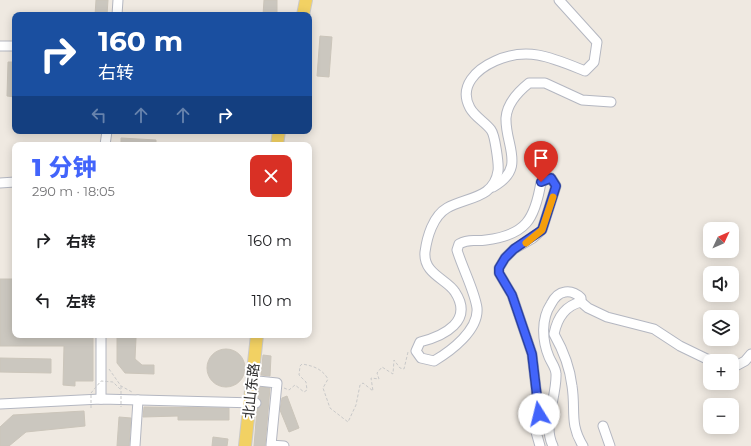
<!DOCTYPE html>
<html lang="zh">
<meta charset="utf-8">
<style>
body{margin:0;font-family:Montserrat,"Noto Sans SC",sans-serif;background:#f2f2f2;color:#202124;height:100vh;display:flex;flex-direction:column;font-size:15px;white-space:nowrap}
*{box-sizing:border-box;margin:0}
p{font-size:13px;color:#757577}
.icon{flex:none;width:22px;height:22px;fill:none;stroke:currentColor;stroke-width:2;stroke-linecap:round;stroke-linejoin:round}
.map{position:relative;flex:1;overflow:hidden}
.panel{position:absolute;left:12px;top:142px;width:300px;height:196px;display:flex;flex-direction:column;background:#fff;border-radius:8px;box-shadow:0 2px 10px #0003}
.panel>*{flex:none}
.banner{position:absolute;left:12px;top:12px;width:300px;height:122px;border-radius:8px;box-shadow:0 2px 10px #0003;background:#1a4fa0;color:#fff;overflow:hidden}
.needle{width:26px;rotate:46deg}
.controls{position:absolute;left:703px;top:222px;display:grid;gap:8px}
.controls a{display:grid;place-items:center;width:36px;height:36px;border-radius:8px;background:#fff;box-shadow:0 2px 10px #0003;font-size:20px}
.pin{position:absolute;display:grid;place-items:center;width:34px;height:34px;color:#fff;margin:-41px -17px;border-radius:50% 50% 50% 0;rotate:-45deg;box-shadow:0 0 4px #0007}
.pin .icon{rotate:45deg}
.me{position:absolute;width:44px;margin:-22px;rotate:351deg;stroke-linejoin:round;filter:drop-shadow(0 0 3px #0008)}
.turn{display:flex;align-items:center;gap:14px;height:84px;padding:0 20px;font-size:18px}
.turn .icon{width:52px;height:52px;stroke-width:2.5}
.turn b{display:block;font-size:28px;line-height:34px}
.lanes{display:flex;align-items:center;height:38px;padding:0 20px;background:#0003;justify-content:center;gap:20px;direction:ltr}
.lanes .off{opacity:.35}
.round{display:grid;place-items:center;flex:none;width:42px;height:42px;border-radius:8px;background:#f2f2f2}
.overview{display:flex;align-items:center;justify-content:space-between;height:68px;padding:0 20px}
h1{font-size:24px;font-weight:800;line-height:30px;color:#4264fb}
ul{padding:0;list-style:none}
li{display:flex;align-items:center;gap:12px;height:60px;padding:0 20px}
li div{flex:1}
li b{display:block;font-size:15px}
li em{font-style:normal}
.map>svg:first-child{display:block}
.building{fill:#cbc7bf;stroke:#cbc5ba}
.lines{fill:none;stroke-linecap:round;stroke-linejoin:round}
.minor-casing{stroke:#b4b7c1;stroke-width:11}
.major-casing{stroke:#c9c9c9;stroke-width:14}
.path{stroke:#c9c9c9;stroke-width:1;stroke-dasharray:3 2;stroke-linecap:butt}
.minor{stroke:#fff;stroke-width:9}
.major{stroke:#f2d163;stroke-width:12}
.path-bridge{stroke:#c9c9c9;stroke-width:1;stroke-dasharray:3 2;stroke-linecap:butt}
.route-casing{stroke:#2b41a3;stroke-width:10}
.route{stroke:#4264fb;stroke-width:7}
.slow{stroke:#f59e0b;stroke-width:7}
.labels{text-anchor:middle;stroke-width:4;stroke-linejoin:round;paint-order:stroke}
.street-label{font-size:14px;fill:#2e2e2e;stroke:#fff}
</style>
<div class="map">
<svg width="751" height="446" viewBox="0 0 751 446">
<rect width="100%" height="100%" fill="#efe9e1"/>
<!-- building -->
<g class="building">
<path d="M96,0h12l-1,15h-12z"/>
<path d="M264,0h13v15h-14z"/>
<path d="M320,36l12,1 -3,40 -12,-1z"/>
<path d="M8,62h7v35l-8,-1z"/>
<path d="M121,138l35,2v5h-35z"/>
<path d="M0,279h15v56l78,1v45h-18v5l-12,-1 1,-39h-64z"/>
<path d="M117,335h16v3h3l-1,21 7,6h12v9l-29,-1 -8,-10z"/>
<circle cx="226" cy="368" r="19"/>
<path d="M263,355l8,1 -1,20 -9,-1z"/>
<path d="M0,358l51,1v14l-51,-1z"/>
<path d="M259,387l11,1 -5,58h-11l3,-37 5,-5 -4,-6z"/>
<path d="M287,396l12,32 -10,4 -9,-22 2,-12z"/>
<path d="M144,407l85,1v12h-51v-4l-35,1z"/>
<path d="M84,411l1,15 -59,6 -17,14h-9v-19l13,-12z"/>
<path d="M119,417l12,1 -2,28h-12z"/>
<path d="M213,437l15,2 -1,7h-15z"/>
</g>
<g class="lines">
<defs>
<g id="minor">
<path d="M117,15l1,-15"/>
<path d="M0,46h15"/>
<path d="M105,145l2,-14"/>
<path d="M0,183l15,-1"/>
<path d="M493,187c34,-19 12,-41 13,-69 1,-14 13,-27 23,-35h16l37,17 29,2"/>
<path d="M581,302l7,6 19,9 47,12 26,17 31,15"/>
<path d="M732,368l13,-7 6,-7"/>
<path d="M258,381l19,2 -6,62 13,1"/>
<path d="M101,399v-64"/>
<path d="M0,404l101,-5 155,4"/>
<path d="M603,426l7,20"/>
<path d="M135,446l3,-46"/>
<path d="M540,446l-4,-14 3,-18 -7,-60 -20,-59 -13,-22v-5l6,-10 9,-9 19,-11 9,-8 14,-44 -5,-8 -10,4c-6,37 -15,53 -55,58 -12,2 -16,-2 -27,4l-2,6c5,17 18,42 20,58 2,22 -26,43 -43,53l-13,-3 -5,-7 4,-9c24,-6 54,-21 35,-50 -8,-13 -32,-18 -30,-40 2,-15 8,-36 22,-44 19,-11 47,-9 51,-37 1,-6 -3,-36 -7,-41 -6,-8 -16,-13 -21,-22 -12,-22 7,-39 25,-47 33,-15 58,-3 90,10l9,-9 3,-20 -38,-42"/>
<path d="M553,446c-11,-22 4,-49 3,-72 0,-6 -5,-12 -7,-17 -7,-17 -8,-38 2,-53 3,-6 7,-11 14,-12 6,-1 11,1 16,6v4c-17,4 -24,17 -27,32 9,16 16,34 18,52 4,25 -3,37 11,60"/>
</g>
<g id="major">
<path d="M303,15l3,-15"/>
<path d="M277,145l2,-14"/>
<path d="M245,446l12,-111"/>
</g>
</defs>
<!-- minor casing -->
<use href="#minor" class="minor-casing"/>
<!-- major casing -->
<use href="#major" class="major-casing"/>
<!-- path -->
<g class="path">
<path d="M109,369l12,17 11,6"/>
<path d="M284,388l5,2 6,-5 9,7 3,-2 -1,-8 -7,-7 1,-9 2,-2c12,2 20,5 26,15l-5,9 7,20 18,14 8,-17 4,-20 3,-2 10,8 -2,-13 8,1 -2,-6 5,-6 11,7 1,-14 6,8 4,1 4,-17"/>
</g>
<!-- minor -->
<use href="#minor" class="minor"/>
<!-- major -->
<use href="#major" class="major"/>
<!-- path-bridge -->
<g class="path-bridge">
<path d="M121,386v21"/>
<path d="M91,408v-15l10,-12 12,1 8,8"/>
</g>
</g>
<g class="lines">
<defs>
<path id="route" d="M539,414l-7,-60 -20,-59 -13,-22v-5l6,-10 9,-9 28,-19 14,-44 -5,-8 -10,4"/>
</defs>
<!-- route casing -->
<use href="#route" class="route-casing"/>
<!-- route -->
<use href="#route" class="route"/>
<!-- slow -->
<path class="slow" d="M526,243l16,-13 11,-33"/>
</g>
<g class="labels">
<!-- street labels -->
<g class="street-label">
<text transform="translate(251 391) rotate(-84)" y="5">北山东路</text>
</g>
</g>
</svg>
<div class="controls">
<a><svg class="needle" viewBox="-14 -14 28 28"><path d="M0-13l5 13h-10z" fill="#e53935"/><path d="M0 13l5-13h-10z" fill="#757577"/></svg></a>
<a><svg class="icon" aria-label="sound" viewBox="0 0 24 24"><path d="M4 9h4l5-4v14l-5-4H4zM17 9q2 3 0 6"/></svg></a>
<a><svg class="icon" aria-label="layers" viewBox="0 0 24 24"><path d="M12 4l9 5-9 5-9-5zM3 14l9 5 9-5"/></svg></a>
<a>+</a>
<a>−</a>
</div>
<div class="pin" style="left:541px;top:182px;background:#d93025"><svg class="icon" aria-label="arrive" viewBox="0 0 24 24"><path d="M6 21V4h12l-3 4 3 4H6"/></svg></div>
<svg class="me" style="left:539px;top:414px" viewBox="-20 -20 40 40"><circle r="19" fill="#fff"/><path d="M0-13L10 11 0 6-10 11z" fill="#4264fb"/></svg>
<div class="banner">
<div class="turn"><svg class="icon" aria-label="right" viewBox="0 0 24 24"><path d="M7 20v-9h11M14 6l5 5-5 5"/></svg><div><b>160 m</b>右转</div></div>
<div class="lanes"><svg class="icon off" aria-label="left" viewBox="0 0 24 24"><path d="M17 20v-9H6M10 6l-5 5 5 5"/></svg><svg class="icon off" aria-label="ahead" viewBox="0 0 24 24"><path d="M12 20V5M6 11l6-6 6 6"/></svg><svg class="icon off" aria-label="ahead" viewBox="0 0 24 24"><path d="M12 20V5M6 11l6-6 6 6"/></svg><svg class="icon" aria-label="right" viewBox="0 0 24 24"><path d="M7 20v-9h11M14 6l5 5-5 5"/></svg></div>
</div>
<section class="panel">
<div class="overview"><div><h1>1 分钟</h1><p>290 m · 18:05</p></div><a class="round" style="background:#d93025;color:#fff"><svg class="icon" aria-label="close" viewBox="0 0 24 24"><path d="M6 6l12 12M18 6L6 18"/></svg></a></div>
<ul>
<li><svg class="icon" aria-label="right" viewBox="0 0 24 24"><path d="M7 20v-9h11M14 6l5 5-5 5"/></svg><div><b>右转</b></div><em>160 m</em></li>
<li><svg class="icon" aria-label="left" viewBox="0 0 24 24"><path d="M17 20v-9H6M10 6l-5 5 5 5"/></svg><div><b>左转</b></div><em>110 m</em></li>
</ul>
</section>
</div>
